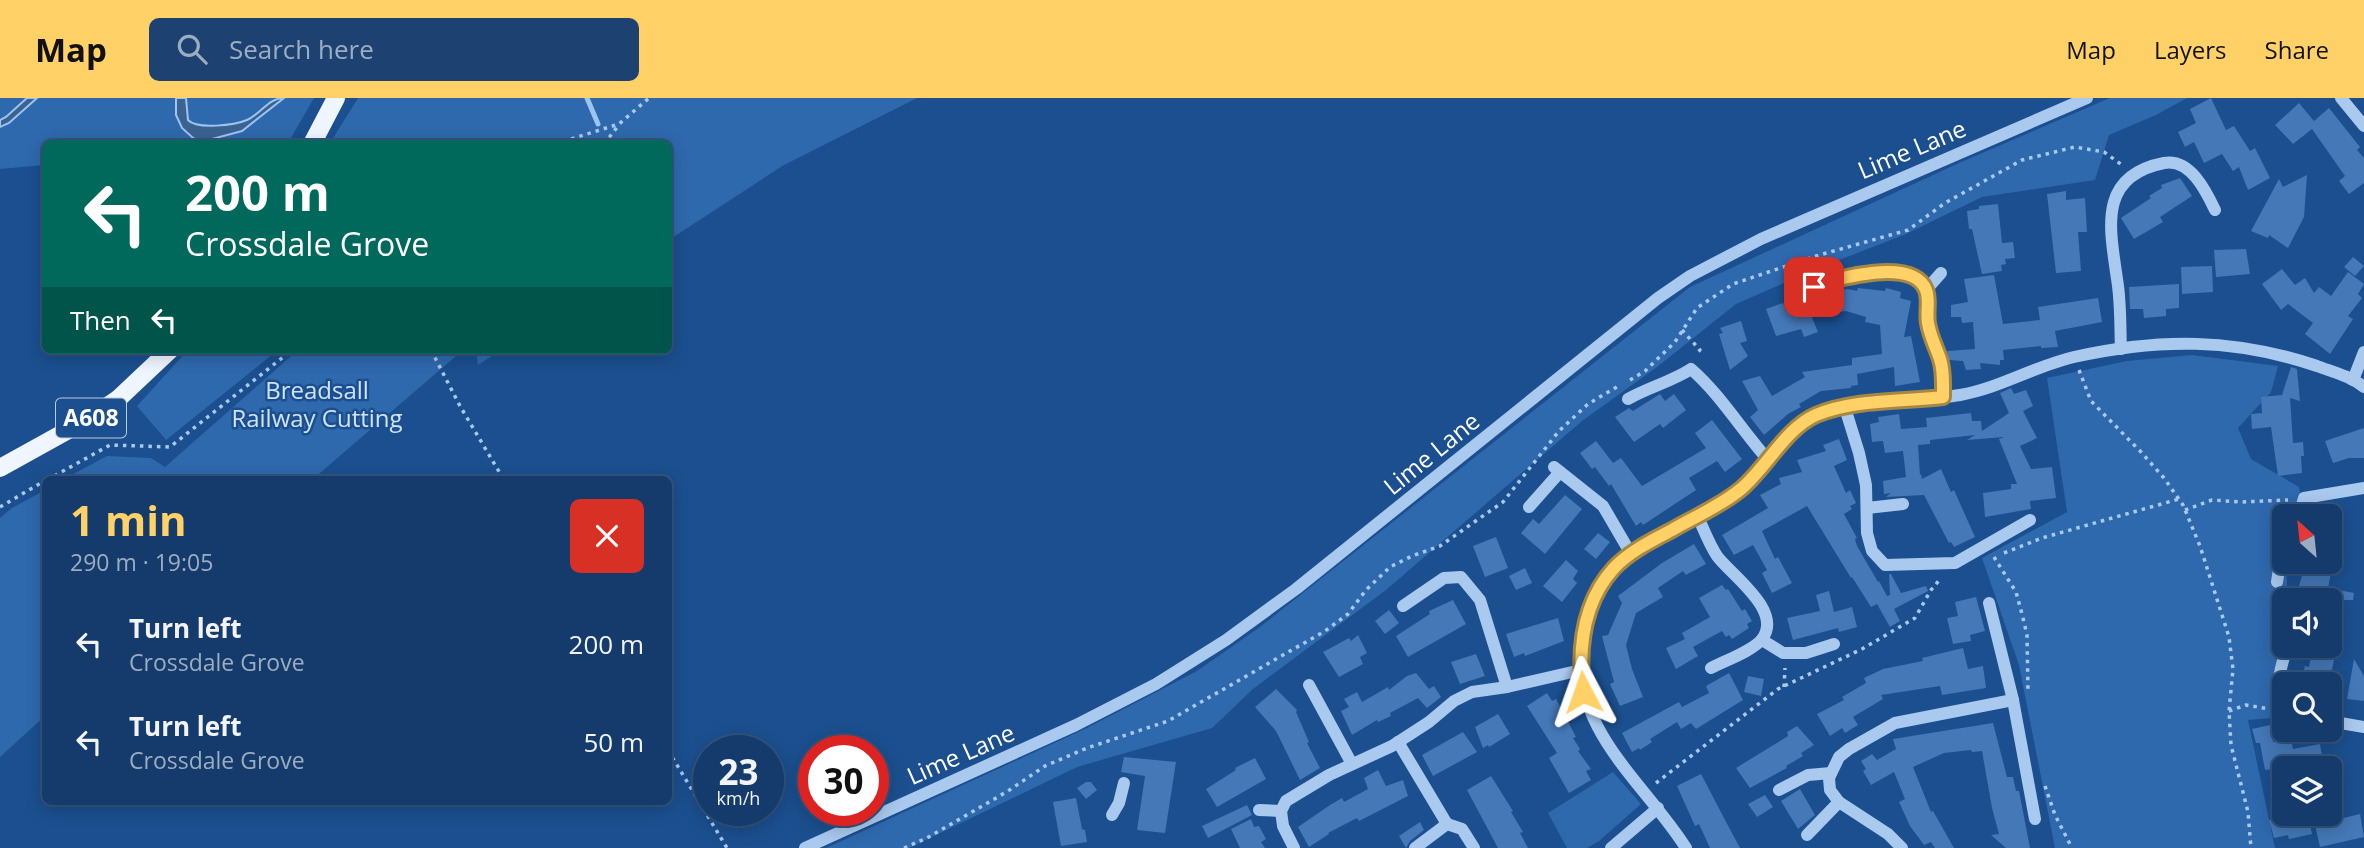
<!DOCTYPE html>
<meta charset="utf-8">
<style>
body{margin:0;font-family:"Open Sans",sans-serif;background:#1d4271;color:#f1f3f6;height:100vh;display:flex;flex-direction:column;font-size:26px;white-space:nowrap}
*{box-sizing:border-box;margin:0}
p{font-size:23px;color:#9dadc1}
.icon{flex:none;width:38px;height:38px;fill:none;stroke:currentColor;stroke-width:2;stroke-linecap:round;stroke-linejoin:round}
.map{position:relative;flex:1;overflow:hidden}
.panel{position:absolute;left:42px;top:378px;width:630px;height:329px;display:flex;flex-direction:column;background:#143b6b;border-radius:10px;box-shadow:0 4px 18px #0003,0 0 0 2px #33557e}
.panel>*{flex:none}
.top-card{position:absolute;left:42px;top:42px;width:630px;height:214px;border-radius:10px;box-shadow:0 4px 18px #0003,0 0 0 2px #33557e;background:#00695c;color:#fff;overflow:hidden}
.needle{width:46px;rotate:333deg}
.tools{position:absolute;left:2272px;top:406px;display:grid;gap:14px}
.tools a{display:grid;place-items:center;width:70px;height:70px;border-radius:10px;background:#143b6b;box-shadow:0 4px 18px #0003,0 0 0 2px #33557e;font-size:35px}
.speed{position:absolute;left:693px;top:637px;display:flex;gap:14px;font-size:35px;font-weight:700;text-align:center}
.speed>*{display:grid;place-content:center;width:91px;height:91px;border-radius:50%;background:#143b6b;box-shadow:0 4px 18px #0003,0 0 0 2px #33557e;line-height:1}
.speed small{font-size:18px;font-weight:400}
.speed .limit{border:10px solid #d22;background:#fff;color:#111}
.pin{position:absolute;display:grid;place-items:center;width:60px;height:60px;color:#fff;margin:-30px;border-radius:14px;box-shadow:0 4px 10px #0006}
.me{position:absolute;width:77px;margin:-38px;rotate:356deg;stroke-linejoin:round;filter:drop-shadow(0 0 5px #0008)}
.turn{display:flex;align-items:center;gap:24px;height:147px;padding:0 28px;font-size:32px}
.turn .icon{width:91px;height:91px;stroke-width:2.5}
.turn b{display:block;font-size:49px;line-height:60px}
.then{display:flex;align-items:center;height:66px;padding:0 28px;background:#0003;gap:14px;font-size:26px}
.round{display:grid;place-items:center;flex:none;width:74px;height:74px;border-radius:10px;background:#1d4271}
.headline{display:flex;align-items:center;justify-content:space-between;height:119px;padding:0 28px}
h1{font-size:42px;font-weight:700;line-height:52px;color:#ffd166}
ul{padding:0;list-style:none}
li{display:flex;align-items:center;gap:21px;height:98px;padding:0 28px}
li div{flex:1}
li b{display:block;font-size:26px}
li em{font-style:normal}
header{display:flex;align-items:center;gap:42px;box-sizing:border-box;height:98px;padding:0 35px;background:#ffd166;color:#111}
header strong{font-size:33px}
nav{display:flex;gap:38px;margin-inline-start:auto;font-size:24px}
.search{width:490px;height:63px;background:#1d4271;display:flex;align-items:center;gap:18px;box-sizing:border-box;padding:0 24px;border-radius:10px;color:#9dadc1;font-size:26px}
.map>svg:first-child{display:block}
.green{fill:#2e69ad}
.water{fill:#3c6290;stroke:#9cc4f0;stroke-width:2}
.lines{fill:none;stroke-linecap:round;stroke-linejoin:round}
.stream{stroke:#9cc4f0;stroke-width:5}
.building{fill:#4478b7}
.path{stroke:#a9c9ee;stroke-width:3.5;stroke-dasharray:3.5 5;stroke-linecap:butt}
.minor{stroke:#a9c9ee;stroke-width:12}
.major{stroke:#f0f6ff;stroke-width:18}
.route-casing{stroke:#a68842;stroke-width:18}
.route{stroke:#ffd166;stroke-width:12}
.labels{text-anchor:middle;stroke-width:5;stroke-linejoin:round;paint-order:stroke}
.shield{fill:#1b4f8f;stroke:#bbcadd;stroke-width:2}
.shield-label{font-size:23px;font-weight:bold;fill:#fff}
.street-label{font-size:24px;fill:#fff;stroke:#1b4f8f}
.park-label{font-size:24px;fill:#cfe3fa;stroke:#1b4f8f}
</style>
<header>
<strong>Map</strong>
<div class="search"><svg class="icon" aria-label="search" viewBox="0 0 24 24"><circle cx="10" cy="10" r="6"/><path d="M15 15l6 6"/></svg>Search here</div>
<nav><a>Map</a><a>Layers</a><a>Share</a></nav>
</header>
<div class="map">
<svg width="2364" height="750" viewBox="0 0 2364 750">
<rect width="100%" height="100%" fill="#1b4f8f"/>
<!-- green -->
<g class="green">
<path d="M0,0h314l-26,45 -242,1 -1,21 -45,4z"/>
<path d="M358,0h559l-133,67 -115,75 -1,-96 -338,-1z"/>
<path d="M2110,0h77l-31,17 -47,20 -14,45 -113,17 -76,37 -90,35 -80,35 -79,63 -75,54 -196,169 -133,99 -41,39 -135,39 -168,81h-83l261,-120 110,-57 63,-44 430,-340 269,-124z"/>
<path d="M188,252h90l-112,90 -29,-34z"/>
<path d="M298,252h165l-150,129h-249l43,-23 44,2 14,9z"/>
<path d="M476,252h25l-23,15z"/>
<path d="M2192,257l86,11 -7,26 -33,36 13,31 48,28 5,29h-20v46h3v38h-3l-5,99 5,2v16l-36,3 27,128h-220l-36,-183 -37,-107 85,-46 -20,-134 80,-17z"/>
<path d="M45,392v226l-45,41v-239l12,-10z"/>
<path d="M1613,674l28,32 -42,37 -12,7h-20l-19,-35z"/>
</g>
<!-- water -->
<g class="water">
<path d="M27,0h10l-28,25 -9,4v-7l6,-3z"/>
<path d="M176,0h10l2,22c9,10 47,5 59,0 14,-6 21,-22 37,-22l-42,33 -41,11 -8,-4 -11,-10 -6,-13z"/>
</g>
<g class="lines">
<!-- stream -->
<path class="stream" d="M587,0l11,26"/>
</g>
<!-- building -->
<g class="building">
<path d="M2211,0l15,32 8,-4 16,25 5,-3 15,30 -22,12 -9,-23 -6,4 -11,-17 -18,9 -10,-21 -9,5 -7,-15 18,-9 -6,-14z"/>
<path d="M2299,5l15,18 15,-13 31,39 -3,3 7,8v25l-15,11 -10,-13 6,-5 -33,-47 -19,15 -18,-19z"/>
<path d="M2307,77l-3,42 -16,31 -19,-13 -1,3 -17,-7 28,-52 4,8z"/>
<path d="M2180,80l12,18 -32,21 3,5 -29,17 -13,-21 30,-20 -2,-2 13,-8 -1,-3z"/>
<path d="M2066,93v9l19,-2 2,34h-9l3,39 -25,2 -9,-79z"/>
<path d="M1998,106l4,39 11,-1 2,16 -10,1 1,5 -5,1 1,6 -20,3 -10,-45h-3l-2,-18 12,-2v-3z"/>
<path d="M2246,151l4,25 -34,3 -2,-27z"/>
<path d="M2353,159l11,9 -9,10 -11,-9z"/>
<path d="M2212,168l1,26 -31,2 -1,-27z"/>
<path d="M2282,171l13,16 10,-7 9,15 5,-6 12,9 17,-24 16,12 -6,10 4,4 -14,18 5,3 -23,35 -25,-20 8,-11 -25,-19 -7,6 -19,-26z"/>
<path d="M1994,177l9,49 37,-4 -2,-13 60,-9 4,24 -47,9 3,16 -17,1v-2l-38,4 1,10h-4v5l-20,-2 1,6 -15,1 -3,-9 -14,-1 -2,-9 28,-2 -2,-27 -11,1 -1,-6h-10v-12l17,-3 -4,-23z"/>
<path d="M2179,186v24l-13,1v7l-22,2 -1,-9h-13l-1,-22z"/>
<path d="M1858,190l27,3 1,-3 15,4 -1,6 11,3 -7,36 7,-1 9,46 -25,4 -1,-19 -37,7 1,11 -7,1v2l-30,3 -22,13 2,3 -13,7 -24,21 -14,-18 8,-7 -16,-29 18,-5 12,20 33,-19 -3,-5 50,-7v-7l30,-4 -2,-29 -15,-3 1,-5 -20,-6 -35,4 7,17 -14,5 -3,-8 -25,7 -10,-27 17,-6 4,9 26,-9v-3l14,-1 -2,-7 23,-3 9,2z"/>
<path d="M1741,223l6,20 -7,2 8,13 -18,14 -11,-36 4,-1 -3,-5z"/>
<path d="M2291,269l6,2 3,32 -10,-3 3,45 10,-1 1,14h-3l1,17 -24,3 -7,-49 -19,2 -1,-15 11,-1 -1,-16 21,-2z"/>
<path d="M2011,290l3,6 12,-4 7,16 -10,5 14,27 -17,8 11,23 21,-2 4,31 -26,3 1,8 -46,8 -2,-24 28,-4v-5h6l-18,-45 5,-2 -37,3 8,-5 -45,5v4l-12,1 2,30 1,-1 1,5 19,-10 10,23 3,-2 21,47 -21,10 -3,-5 -2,1 -25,-48 -38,2 5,-4 -7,1 -1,-13 23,-4 -3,-26 -18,2 -2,-12 -11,1 -2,-18 9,-2 -1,-5 21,-3 2,15 26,-2 -1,-9 45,-5 1,8h9l1,10 27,-18 -9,-20z"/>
<path d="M1660,296l5,7 9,-7 12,16 -23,18 -3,-4 -26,18 -19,-25 14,-9 4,3z"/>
<path d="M1712,322l30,39 -17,13 -8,-11 -28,17 7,12 -53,35 -2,-3 -5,4 -25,-42 -2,2 -14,-19 -3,2 -12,-16 16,-12 17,22 8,-5 21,28 64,-38 -11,-15z"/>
<path d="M2364,330v30h-15l-16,5 -8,-22z"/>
<path d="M1839,341l8,21 -13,6 12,27 4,-3 6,13 -6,3 2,3 -8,5 13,24 -2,1 2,7 21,36 1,-1 8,15 3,-1 -1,-21h2l10,19 25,-7 2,5 -34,18 6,12 -10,6 -13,-23 -6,3 -19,-30 -1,1 -44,-72 -45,25 13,28 3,-2 14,26 -20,10 -10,-20 5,-3 -14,-25 -19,10 -12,-20 46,-27 -8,-13 21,-11 -2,-6 23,-6 -5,-12 29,-9 -3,-6z"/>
<path d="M1565,397l17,14 -37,45 -24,-21 12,-14 6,5z"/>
<path d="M1598,435l12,9 -14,17 -12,-10z"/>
<path d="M1496,439l12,31 -23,9 -12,-31z"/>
<path d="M1694,446l12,20 -20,11 -3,-4 -25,17 5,9 -27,16 -10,32 6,24 11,28 -23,9 -10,-22 4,-2 -12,-46 6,-1 14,-32 -4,-7 44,-33z"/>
<path d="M1566,462l12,11 -5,8 4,4 -15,19 -19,-16z"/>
<path d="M2306,464h27l-5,26 26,5 -1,7h-58z"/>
<path d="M1525,470l7,15 -16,7 -7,-14z"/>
<path d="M1722,487l4,5 2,-1 14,22 3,-2 7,12 -5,3 2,4 -17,11 -3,-4 -3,2 -4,-6 -29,16 5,9 -22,13 -10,-21 19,-9 -3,-6 28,-16 -11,-19z"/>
<path d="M1829,493l5,21 18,-5 5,20 -18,5 -1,-4 -45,12 -6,-22 33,-7 -4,-16z"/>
<path d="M1976,499l9,34 -15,4 1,6 -18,3 -6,-26 11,-2 -3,-14z"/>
<path d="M1453,502l13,24 -58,33 -12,-21 34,-22 -1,-3z"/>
<path d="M1389,512l10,13 -14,11 -10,-13z"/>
<path d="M1558,520l6,23 -39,15 -1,-3 -10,4 -8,-23z"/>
<path d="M1358,537l9,18 -7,4 3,7 -24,13 -16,-25 26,-14 2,3z"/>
<path d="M2313,548h24l-6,28 -10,-2 -2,12h-19l5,-18 4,1z"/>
<path d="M1963,550l5,21 15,-3 3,22 -44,7 -2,-9 -59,9 2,4 -30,18 5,8 -13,8 -3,-5 -12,8 -13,-22 27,-14 -2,-3 24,-14 -2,-5 19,-9 40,-8 -1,-3z"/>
<path d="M1476,556l9,22 -25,8 -9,-22z"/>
<path d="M2354,561l10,17v25l-17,-2z"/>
<path d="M1416,575l13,16 5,-3 7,11 -14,11 -9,-10 -28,15 1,3 -13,6 -1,-2 -25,15 -11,-24 8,-4 -5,-8 13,-7 5,10 26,-15 1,3 18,-14z"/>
<path d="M1729,575l14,27 -47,29 -5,-6 -10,6 -4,-7 -27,17 2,3 -12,8 -1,-2 -7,4 -10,-19 57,-31 3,5 27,-14 -3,-7z"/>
<path d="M1748,578l16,3 -3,17 -17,-4z"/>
<path d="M1276,591l21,21 -1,2 13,30 -2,1 13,25 -20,12 -24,-49 -21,-24z"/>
<path d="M1547,595l5,8 4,-2 7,13 13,25 -3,1 7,11 -2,2 13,18 -5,2 5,9 -22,13 -20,-35 8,-5 -30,-47z"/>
<path d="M1498,616l12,20 -21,13 -1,-2 -5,3 -8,-21z"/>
<path d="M1993,625l14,54h6l3,14h3l11,57h-24l-15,-13 8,-1 -7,-26 -10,-57 -10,1 -1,-2 -27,3 -31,14 18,45 2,-1 21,37h-19l-4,-6 -7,3 -14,-19 -11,-24 6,-3 -11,-27 -23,13 -8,-14 3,-2 -5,-8 11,-7 5,6 19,-11 -3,-10z"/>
<path d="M2270,627l3,17 18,-3 2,10 27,-5 4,24h-25l-1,-2 -33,4 -5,-27h-4l-4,-14z"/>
<path d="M1797,628l17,19 -13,8 2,3 -17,10 1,2 -37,20 -14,-20 52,-32 -1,-4z"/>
<path d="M1463,634l14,20 -44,24 -11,-21z"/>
<path d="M1124,659l52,5 -11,71 -28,-3 8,-54 -24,-4z"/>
<path d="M1255,660l11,21 -49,28 -11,-18 30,-19 -1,-2z"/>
<path d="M1378,672l8,16 17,-6 5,16 -49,25 -2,-3 -29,15 1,1 -20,13 -11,-20 32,-22 12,-7 2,4 24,-13 -4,-11z"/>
<path d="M1701,676l23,44 16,30h-30l-11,-24 -4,2 -18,-40z"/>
<path d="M1491,678l22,35 -2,1 12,20 -3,1 8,15h-30l-31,-58z"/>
<path d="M1086,684h5l6,8 -11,9 -9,-11z"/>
<path d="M1800,691l15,26 -17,14 -17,-28z"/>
<path d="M1765,697l8,12 -16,10 -9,-13z"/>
<path d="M1076,700l6,31 3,1 2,12 -26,4 -8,-44z"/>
<path d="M1247,707l5,10 -44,23 -6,-12z"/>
<path d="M2298,716h10l4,20 -23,5 -1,-4 -14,3 -5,-18z"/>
<path d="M2360,716l4,23 -44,10 -5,-22z"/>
<path d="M1251,721l3,8 5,-1 7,13 -5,3 4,6h-25l-9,-19z"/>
<path d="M1420,724l4,8 -14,11 -4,7 -7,-12z"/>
</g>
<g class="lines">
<!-- path -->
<g class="path">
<path d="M555,46l64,-20 30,-26"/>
<path d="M604,46l14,-18"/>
<path d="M1682,232l18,20 -5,4"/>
<path d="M431,252l29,56 44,74"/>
<path d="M2079,272l12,31 50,51 23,26 19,27 17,41 29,91 4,32 -4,42 2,34 17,67 3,36"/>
<path d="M1630,282l15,-9 30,-29 22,-34 36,-24 83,-28 92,-26 37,-27 77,-43 53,-13 29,5 18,13"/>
<path d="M47,382l63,-35 60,2 122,-97"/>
<path d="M0,409l46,-27"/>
<path d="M2185,412l27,-10 28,2 48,-2"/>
<path d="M2004,455l38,-15 137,-39"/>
<path d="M1994,459l22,35 6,22 5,21 1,57"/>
<path d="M1784,589l1,-19"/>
<path d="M2229,613l17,-6 35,6"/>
<path d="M668,652l59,98"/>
<path d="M1656,685l122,-94 84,-40 53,-31 16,-28 10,-12"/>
<path d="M2045,688l10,29 17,33"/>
<path d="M904,750l23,-10 81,-47 37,-25 42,-18 81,-27 157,-90 23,-17 18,-24 24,-23 22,-11 28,-10 63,-44 56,-71 29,-27 32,-19"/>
</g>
<!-- minor -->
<g class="minor">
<path d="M2341,0l23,28"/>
<path d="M1926,192l15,-17"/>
<path d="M1794,195c27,-9 117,-42 132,-2 3,9 0,23 2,33 2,13 8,23 12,35 4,12 3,26 3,38"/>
<path d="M2121,251c-1,-23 0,-47 -4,-70 -7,-50 -20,-103 47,-116 26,-5 42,28 51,47"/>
<path d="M2353,282l11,-28"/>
<path d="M1628,301c21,-12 43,-17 63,-30 30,26 51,62 78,92"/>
<path d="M1845,310l14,45 7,32 1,48 5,18 13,14 70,-2 75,-43"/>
<path d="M1554,369l49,39 28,48"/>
<path d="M1529,409l31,-35"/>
<path d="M1867,410l36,-4"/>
<path d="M2299,418l5,-18 60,-10"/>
<path d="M1698,419c6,13 11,27 19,39 13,18 67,55 45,83 -9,12 -38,22 -51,29"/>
<path d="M2277,484l7,-45"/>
<path d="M1989,505l24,97 22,119"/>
<path d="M1403,508l41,-28 17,-1 19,23 27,87"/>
<path d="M1762,542l21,13h23l28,-9"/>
<path d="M1309,587l43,79"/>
<path d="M2284,598c-11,-12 0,-36 3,-50"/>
<path d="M2329,623l35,6"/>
<path d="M1398,644l49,82"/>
<path d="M1779,692l29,-15 23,-2"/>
<path d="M1259,712l22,1"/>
<path d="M1112,717l7,-12 5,-20"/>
<path d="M1447,726l15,5 12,19"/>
<path d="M1807,737l32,-33"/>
<path d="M805,750l271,-123 80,-41 70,-44 70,-51 362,-291 32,-22 71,-37 326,-141"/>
<path d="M1294,750l-11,-22 -2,-15 5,-10 43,-26 63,-29 37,-24 25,-21 18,-9 35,-5 74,-17"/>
<path d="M1415,750l32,-24"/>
<path d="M1611,750l47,-40"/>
<path d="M1686,750c-41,-65 -114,-117 -105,-202 10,-103 96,-103 159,-157 26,-22 43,-56 73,-72 35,-19 106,-15 147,-22 40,-7 75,-29 114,-38 85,-19 160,-19 243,9 16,6 33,10 47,21"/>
<path d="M1902,750l-14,-14 -49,-32 -9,-12 -1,-12 10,-21 10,-8 46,-26 118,-23"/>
</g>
<!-- major -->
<g class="major">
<path d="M312,46l24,-46"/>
<path d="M0,370l92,-51 26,-18 52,-49"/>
</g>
</g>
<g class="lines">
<defs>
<path id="route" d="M1583,594c-5,-44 0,-90 31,-124 16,-17 39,-28 58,-38 24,-14 47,-23 69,-41 25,-21 45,-61 75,-74 38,-16 86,-13 127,-18 0,-12 1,-26 -3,-38 -4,-12 -10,-23 -12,-36 -2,-10 2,-23 -2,-33 -13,-33 -88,-12 -112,-3"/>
</defs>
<!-- route casing -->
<use href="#route" class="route-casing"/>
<!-- route -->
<use href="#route" class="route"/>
</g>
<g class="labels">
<!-- shield labels -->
<rect class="shield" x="56" y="300.5" width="70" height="39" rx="5"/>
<g class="shield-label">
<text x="91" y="328">A608</text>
</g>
<!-- street labels -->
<g class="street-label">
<text transform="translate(1912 52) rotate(-23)" y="8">Lime Lane</text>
<text transform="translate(1432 356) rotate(-39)" y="8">Lime Lane</text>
<text transform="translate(961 657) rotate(-24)" y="8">Lime Lane</text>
</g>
<!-- park labels -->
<g class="park-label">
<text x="317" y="301">Breadsall<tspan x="317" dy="28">Railway Cutting</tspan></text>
</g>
</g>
</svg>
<div class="tools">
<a><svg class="needle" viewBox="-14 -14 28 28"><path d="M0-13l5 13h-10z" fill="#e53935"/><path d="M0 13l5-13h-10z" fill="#9dadc1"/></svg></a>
<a><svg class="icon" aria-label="sound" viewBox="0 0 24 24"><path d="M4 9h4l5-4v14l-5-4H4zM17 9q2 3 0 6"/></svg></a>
<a><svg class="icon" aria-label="search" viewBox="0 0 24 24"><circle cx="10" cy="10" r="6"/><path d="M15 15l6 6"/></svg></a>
<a><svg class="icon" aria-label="layers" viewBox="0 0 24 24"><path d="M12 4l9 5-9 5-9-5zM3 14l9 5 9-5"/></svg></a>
</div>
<div class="speed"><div>23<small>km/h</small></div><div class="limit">30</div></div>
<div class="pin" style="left:1814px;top:189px;background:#d93025"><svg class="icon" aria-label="arrive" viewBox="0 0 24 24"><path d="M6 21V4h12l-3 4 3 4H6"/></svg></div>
<svg class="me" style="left:1583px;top:594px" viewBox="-20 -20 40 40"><path d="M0-17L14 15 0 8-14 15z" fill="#ffd166" stroke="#fff" stroke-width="4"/></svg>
<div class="top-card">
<div class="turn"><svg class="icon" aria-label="left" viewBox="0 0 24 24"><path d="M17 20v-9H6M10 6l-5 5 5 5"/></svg><div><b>200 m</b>Crossdale Grove</div></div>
<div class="then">Then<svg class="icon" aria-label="left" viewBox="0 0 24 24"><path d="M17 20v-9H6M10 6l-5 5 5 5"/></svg></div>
</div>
<section class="panel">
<div class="headline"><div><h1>1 min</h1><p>290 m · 19:05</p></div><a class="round" style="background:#d93025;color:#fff"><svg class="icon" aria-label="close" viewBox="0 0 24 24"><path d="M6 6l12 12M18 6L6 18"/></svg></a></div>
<ul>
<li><svg class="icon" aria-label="left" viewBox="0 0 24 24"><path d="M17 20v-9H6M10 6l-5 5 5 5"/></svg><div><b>Turn left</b><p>Crossdale Grove</p></div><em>200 m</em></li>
<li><svg class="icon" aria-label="left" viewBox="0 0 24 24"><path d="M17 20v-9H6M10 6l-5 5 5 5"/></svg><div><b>Turn left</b><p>Crossdale Grove</p></div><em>50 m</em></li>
</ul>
</section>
</div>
